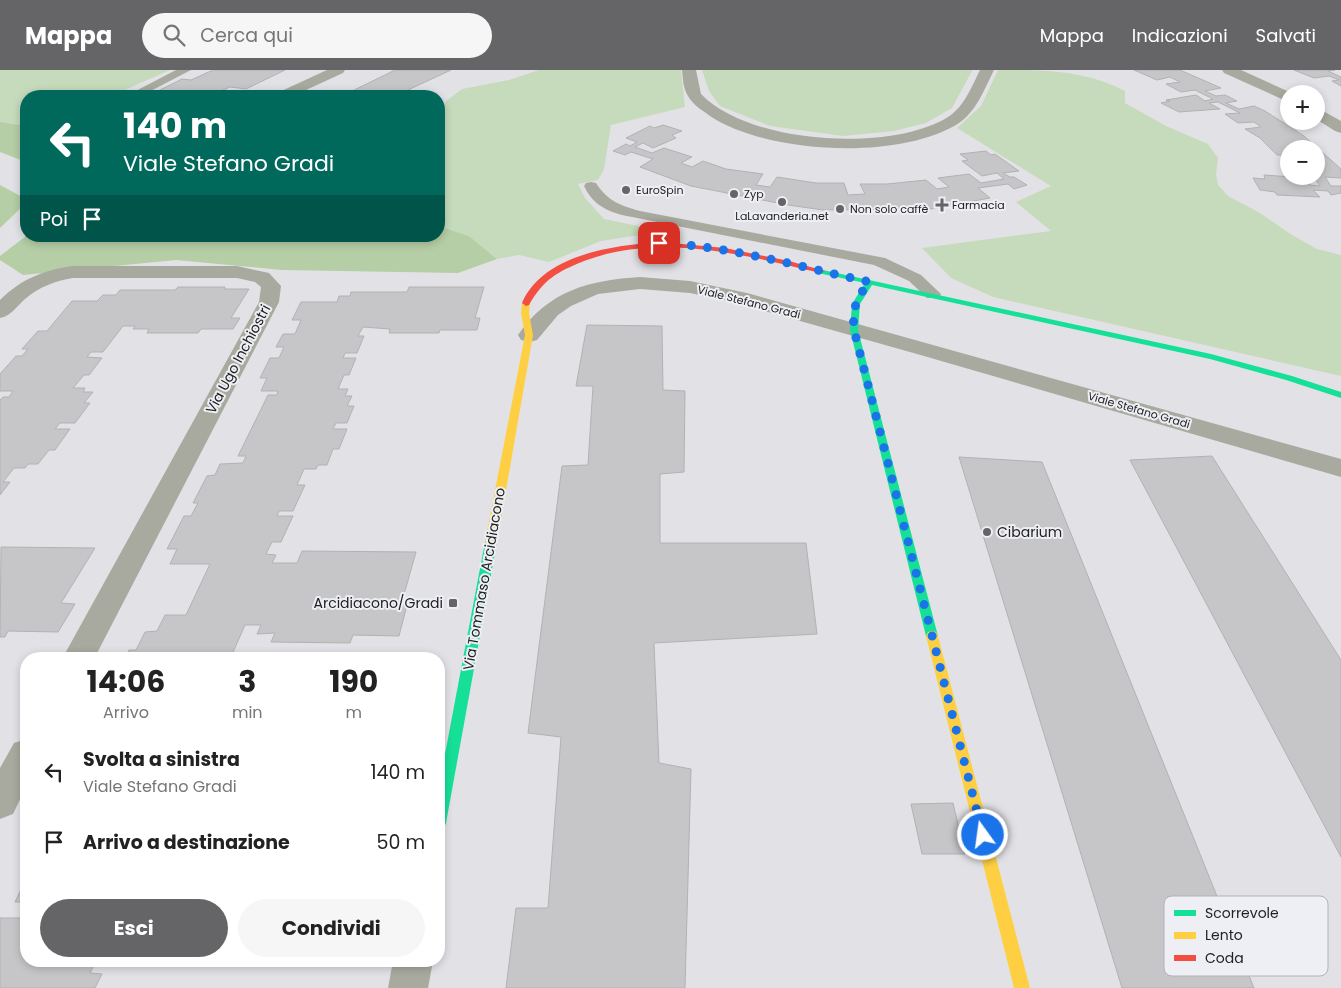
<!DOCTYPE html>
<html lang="it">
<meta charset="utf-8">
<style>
body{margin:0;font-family:Poppins,sans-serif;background:#f6f6f6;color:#222;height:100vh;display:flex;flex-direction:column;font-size:19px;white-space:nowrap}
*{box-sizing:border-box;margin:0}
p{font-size:16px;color:#767676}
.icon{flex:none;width:28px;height:28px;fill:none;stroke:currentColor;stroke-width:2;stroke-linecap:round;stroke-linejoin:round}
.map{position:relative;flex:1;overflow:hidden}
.side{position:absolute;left:20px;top:582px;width:425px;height:315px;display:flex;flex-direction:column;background:#fff;border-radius:20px;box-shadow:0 2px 8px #0003}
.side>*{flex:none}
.guide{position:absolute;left:20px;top:20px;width:425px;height:152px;border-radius:20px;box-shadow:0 2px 8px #0003;background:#00695c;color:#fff;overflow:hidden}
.controls{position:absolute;left:1280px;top:15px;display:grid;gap:10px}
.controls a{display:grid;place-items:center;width:45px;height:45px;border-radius:50%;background:#fff;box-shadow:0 2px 8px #0003;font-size:25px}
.pin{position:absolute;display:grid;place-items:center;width:42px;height:42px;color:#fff;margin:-21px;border-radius:10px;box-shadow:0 2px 8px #0006}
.me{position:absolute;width:55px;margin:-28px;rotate:346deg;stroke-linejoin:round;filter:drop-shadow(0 0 4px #0008)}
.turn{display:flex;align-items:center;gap:18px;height:105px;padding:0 20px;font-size:22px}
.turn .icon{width:65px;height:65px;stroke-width:2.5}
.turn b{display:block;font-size:35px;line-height:42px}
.then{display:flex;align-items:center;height:48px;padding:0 20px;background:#0003;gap:10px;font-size:19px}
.eta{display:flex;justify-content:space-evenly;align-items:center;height:85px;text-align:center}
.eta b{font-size:30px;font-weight:700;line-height:35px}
.button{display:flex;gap:10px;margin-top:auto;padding:10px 20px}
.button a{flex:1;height:58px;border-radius:30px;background:#656568;color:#fff;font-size:20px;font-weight:700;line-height:58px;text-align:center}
.button a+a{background:#f6f6f6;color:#222}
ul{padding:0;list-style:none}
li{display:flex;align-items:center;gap:15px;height:70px;padding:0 20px}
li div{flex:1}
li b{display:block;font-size:19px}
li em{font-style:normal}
header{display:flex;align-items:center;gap:30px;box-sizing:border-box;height:70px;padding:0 25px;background:#656568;color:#fff}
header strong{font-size:24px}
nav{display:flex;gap:28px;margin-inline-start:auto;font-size:18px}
.search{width:350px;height:45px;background:#f6f6f6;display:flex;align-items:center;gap:12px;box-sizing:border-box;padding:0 18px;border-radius:28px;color:#767676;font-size:19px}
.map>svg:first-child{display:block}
.green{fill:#c6dabc}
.forest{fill:#b5cea6}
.building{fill:#c6c5c7;stroke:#b2b1b3}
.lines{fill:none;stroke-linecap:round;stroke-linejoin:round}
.lane{fill:#a9aa9f;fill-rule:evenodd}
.street{fill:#a9aa9f;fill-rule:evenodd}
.fast{fill:#16e098;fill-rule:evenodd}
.slow{fill:#ffcf43;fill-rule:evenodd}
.jam{fill:#f24e42;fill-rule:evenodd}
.route{stroke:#1a73e8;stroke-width:9;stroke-dasharray:0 16.2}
.poi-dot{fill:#656568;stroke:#eeeff4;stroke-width:2}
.labels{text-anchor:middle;stroke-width:4;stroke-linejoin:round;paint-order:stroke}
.far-poi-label{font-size:11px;fill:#222224;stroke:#eeeff4;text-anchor:start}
.far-street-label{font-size:11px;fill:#222224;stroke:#eeeff4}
.street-label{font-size:14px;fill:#222224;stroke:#eeeff4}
.poi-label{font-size:14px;fill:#222224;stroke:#eeeff4;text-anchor:start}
.key{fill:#eeeff4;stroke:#b1b2b6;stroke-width:1}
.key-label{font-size:14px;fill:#222224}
</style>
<header>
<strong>Mappa</strong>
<div class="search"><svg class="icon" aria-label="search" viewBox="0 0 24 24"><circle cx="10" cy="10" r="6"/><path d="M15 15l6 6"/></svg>Cerca qui</div>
<nav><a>Mappa</a><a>Indicazioni</a><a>Salvati</a></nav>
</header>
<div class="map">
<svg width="1341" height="918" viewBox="0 0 1341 918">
<rect width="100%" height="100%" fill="#e2e2e6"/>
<!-- green -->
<g class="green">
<path d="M0,0h170l-59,26h-85v30l-26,-4z"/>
<path d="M539,0h142l4,37 -74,18 -7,44 -6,11 -20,4 7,14 19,21 44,9 -2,6 -45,7 -52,21 -30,-7 -22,4 -28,-23 -30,-10v-114l7,-11 16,-12 47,-9z"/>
<path d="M702,0h270v1l-20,37 -26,15 -32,8 -51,5 -73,-10 -50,-20 -11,-15z"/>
<path d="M998,0c47,0 86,0 127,21v12l41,23 42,18 10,14 -2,16 2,11 10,11 32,17 32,22 25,14 24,6v121l-348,-79 -42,-19 -29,-30 129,-17 -35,-29 35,-16 -94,-58 24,-22z"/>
</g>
<!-- forest -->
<g class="forest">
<path d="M0,52l26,4v36l-26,-10z"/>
<path d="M0,115l26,14v4l-26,25z"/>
<path d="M439,156l30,10 28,23 -39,14 -176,-3 -106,-10 -153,15 -23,-15v-4l26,-20h413z"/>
</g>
<!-- building -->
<g class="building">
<path d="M213,0h72l-39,19 -16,-2 -7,3 11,1 -8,5 -23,-4 -9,4h-46l34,-17 9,1z"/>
<path d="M395,0h56l-56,26h-53z"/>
<path d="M1134,0h46l41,18 -16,3 11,5 9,-1 12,6 -11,2 13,6 15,-3 11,5 39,25 37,33v9l-16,-1 6,9h10v7l-10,2 -3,-4 -15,-1 7,7 -43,-2 -2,-3 -15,-2 -7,-12 12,1 -1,-4 42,3 4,7 10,1 -7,-10h3v-27h-27v6h-12l-17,-17 -15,-9 16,-2 -7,-5 -16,1 -13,-9 15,-1 -22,-11 -9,1 11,6 -41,3 -18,-9 9,-2 -4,-1 30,-5 9,6 8,-2 -18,-9 -14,2 -15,-8 14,-2 -10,-5 -13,3z"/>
<path d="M1294,0h41l-7,1 13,6v9l-9,-5 7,-1 -10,-4 -15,2z"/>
<path d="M663,55l19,6 -10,4 4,3 -23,10 -10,-5 -8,4 17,6 12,-5 28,9 -11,6 11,4 11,-6 23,8 37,5 -7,11 14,2 7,-10 39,6h28l4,12 17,-1 -5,-10h27l39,-4 11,9 12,-2 -11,-9 31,-4 12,9 23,-4 -7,-6 -15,3 -20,-15 6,-1 -8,-6 26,-3 5,4 4,-1 24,17 -16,2 7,4h4l13,8 -13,4 -6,-5 -30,4 12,10 -60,11 -107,1 -35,-5 -97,-19 -51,-19 13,-8 -22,-7 -6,3 -12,-4 13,-7 4,2 7,-4 -11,-4 24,-12 4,2z"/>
<path d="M178,217h47l-1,2h25l-18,29h9l-7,11h-32l-3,4h-51l2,-4h-16l2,-3h-12l-20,26h-12l-4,5 15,1 -13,17h-5l-11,13h12l-2,4h10l-9,11h6l-15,20h-15l-5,6h15l-15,21h-6l-11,14h-10l-3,4h-11l-11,14h7l-10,13v-95l3,-3h6l4,-6h-13v-17l16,-18h6l6,-7h-6l16,-18h9l25,-30h25l6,-6h13l4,-5h55z"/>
<path d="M409,217h75l-9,31h5l-3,12h-37l-1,3h-50l1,-4 -27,-2 -5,9h6l-7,17h-12l-2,5h13l-7,17h-5l-6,14h10l-3,7h7l-5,10h7l-7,17h-11l-3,6h14l-8,20h-6l-6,16h-9l-2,4h-12l-7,16h8l-12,26h-14l-2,5h16l-12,26h-9l-6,12 10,1 -4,8h25l5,-12 114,1 -15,53h6l-8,31 -46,-1 -3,8 -79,-1 4,-9 -18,1 4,-9h-16l-15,34h-105l4,-9h7l9,-18 12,-1 8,-16h21l24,-51h-40l7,-15h-10l17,-33h7l7,-13h-5l14,-27 8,-1 5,-11 23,-1 3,-7h-8l30,-61h9l1,-4h-17l6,-13h-7l10,-20h9l5,-11h-8l7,-13h12l6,-14h-9l9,-18h36l2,-6h11l1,-4h56z"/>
<path d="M587,255l75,1 1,64 22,1 -1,81 -24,2v69h146l11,91 -163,9 5,120 32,6 -6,219h-179l10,-80h32l13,-171 -33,-4 34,-267 26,-1 5,-79h-17z"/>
<path d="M1212,386l129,204v197l-211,-397z"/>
<path d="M959,387l83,5 212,526h-132z"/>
<path d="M1,477l94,1 -34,55 14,1 -17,28 -50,-1 -3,6h-5z"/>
<path d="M953,733l12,51h-43l-11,-50z"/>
<path d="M26,809v23h-11z"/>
<path d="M26,837v54h70l-6,12 12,1 -7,14h-95v-70h21z"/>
</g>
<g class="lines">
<!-- lane -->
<g class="lane">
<path d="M176,0h15l-50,26h-15z"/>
<path d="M591,112l5,1c12,18 23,22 44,28l245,47 36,17 20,19 -2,4h-12l-18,-17 -35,-16 -252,-50c-18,-5 -30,-12 -38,-29l2,-3z"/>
</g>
<!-- street -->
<g class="street">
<path d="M327,0h18l-2,3 -50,23h-18l2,-3z"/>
<path d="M682,0h14l5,24c48,50 189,59 247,23 16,-10 24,-31 32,-47h14c-9,18 -18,42 -35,53 -59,38 -192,31 -249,-7 -8,-6 -17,-11 -22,-20 -5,-8 -5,-17 -6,-26z"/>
<path d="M1222,0h19l53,24h-5v7l-5,-1 -60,-27z"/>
<path d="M1316,37l25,14v12l-6,-2 -19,-12z"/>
<path d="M73,196h164l32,7 12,13 -2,16 -185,357h-32l197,-357 2,-15 -6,-5 -18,-4h-164c-18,3 -34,9 -48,21 -8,7 -14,17 -25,19v-18c21,-21 44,-30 73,-34z"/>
<path d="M640,207l50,4 57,12 540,151 54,15v18l-417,-121 -191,-54 -43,-9 -50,-4 -42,5 -27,12 -13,9 -21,25 -8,2 -8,-2 -3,-5c30,-44 71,-55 122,-58z"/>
<path d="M26,669v48l-13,27 -13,5v-51l14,-25z"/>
<path d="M393,891h40l-5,27h-40z"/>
</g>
<!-- fast -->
<g class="fast">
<path d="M818,199l393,85 81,22 49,16v6l-55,-18 -76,-21 -338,-74 -12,19 -2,26 80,306 -2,4 -4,1 -4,-1 -2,-4 -76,-306 2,-26 13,-21 -47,-10z"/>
<path d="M491,468l6,4 -51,281 -2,5 -5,2v-44l46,-244z"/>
</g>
<!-- slow -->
<g class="slow">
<path d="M526,230l4,3 -1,10 4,22 -36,207 -6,4 -6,-4 40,-207 -4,-22 1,-10z"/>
<path d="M932,561l4,1 2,4 92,352h-16l-88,-352 2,-4z"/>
</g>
<!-- jam -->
<path class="jam" d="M661,172l64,6 64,13 36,10 -4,2c-77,-18 -160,-41 -237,-12 -27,11 -40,18 -55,44l-3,1 -4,-3c21,-49 93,-58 139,-61z"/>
</g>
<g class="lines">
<!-- route -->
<path class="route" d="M659,173c71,3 141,24 211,39 -14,15 -18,28 -16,48l129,505"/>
</g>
<!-- markers -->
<g class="poi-dot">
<circle cx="626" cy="120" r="5"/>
<circle cx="734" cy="124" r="5"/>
<circle cx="782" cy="132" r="5"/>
<path d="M939.5 127.5h5v5h5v5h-5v5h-5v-5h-5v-5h5z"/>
<circle cx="840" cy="139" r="5"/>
<circle cx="987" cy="462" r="5"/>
<rect x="448" y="528" width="10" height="10" rx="2.5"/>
</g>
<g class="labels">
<!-- far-poi labels -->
<g class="far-poi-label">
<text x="636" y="124">EuroSpin</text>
<text x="744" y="128">Zyp</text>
<text x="952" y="139">Farmacia</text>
<text x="850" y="143">Non solo caffè</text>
<text x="782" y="150" text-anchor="middle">LaLavanderia.net</text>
</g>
<!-- far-street labels -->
<g class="far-street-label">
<text transform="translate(749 232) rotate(14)" y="4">Viale Stefano Gradi</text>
<text transform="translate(1139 340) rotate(16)" y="4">Viale Stefano Gradi</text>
</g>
<!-- street labels -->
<g class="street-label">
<text transform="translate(238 289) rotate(-62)" y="5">Via Ugo Inchiostri</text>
<text transform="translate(484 509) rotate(-80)" y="5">Via Tommaso Arcidiacono</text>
</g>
<!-- poi labels -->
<g class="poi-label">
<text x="997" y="467">Cibarium</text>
<text x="443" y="538" text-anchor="end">Arcidiacono/Gradi</text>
</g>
</g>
<!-- legend -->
<rect x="1164" y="826" width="164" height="80" rx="8" class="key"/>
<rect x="1174" y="840" width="22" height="6" fill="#16e098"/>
<rect x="1174" y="862" width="22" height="7" fill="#ffcf43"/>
<rect x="1174" y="885" width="22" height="6" fill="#f24e42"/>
<g class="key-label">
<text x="1205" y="848">Scorrevole</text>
<text x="1205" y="870">Lento</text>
<text x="1205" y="893">Coda</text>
</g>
</svg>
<div class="controls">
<a>+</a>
<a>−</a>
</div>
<div class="pin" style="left:659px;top:173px;background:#d93025"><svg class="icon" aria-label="arrive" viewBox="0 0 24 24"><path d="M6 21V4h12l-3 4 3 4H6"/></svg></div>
<svg class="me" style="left:983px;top:765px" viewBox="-20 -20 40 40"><circle r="17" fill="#1a73e8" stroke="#fff" stroke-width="3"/><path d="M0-11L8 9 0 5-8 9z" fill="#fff"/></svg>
<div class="guide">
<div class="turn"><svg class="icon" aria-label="left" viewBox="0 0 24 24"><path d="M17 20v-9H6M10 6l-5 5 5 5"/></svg><div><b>140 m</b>Viale Stefano Gradi</div></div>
<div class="then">Poi<svg class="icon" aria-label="arrive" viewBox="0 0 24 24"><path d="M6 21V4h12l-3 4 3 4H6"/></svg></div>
</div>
<section class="side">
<div class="eta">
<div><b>14:06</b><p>Arrivo</p></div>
<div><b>3</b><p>min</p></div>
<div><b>190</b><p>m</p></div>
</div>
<ul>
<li><svg class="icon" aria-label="left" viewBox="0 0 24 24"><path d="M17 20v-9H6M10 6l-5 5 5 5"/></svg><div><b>Svolta a sinistra</b><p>Viale Stefano Gradi</p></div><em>140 m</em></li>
<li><svg class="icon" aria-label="arrive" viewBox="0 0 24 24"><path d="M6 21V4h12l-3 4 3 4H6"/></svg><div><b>Arrivo a destinazione</b></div><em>50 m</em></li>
</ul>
<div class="button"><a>Esci</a><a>Condividi</a></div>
</section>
</div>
